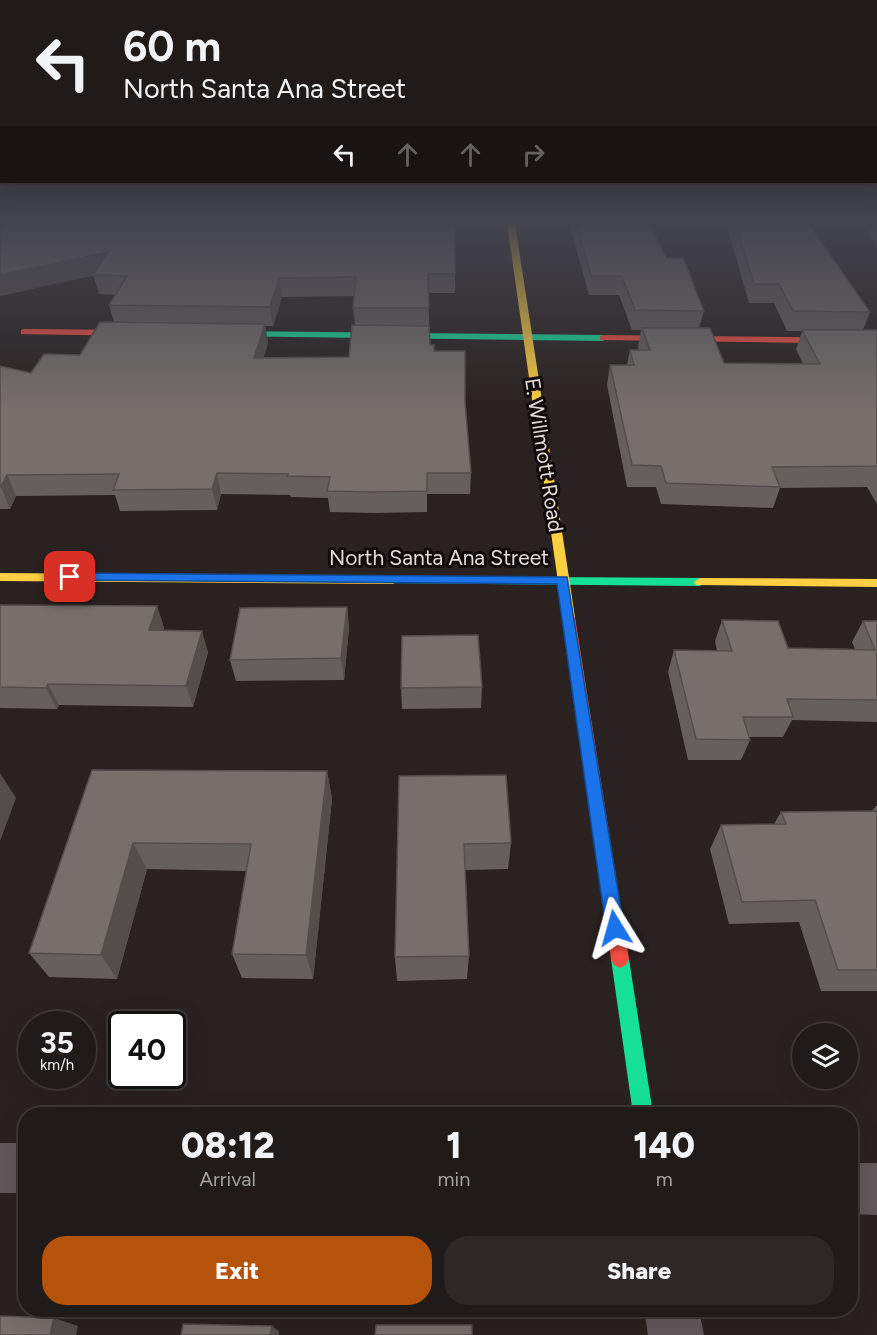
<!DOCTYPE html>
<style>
body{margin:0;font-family:Figtree,sans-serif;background:#2d2725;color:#f1f3f6;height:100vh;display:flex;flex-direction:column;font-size:22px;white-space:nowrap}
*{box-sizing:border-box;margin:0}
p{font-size:20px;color:#a2a1a2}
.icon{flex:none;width:33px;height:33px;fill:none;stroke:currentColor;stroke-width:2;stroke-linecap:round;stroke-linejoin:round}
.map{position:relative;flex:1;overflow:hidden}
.details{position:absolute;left:18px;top:1107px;width:840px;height:210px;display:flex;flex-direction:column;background:#201a18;border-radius:24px;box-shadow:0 6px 24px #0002,0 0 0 2px #3d3837}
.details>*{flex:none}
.guide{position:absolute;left:0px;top:0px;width:878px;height:183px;box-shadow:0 6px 24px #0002,0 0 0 2px #3d3837;background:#201a18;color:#f1f3f6;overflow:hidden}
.buttons{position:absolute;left:792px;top:1023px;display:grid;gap:12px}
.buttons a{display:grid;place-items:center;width:66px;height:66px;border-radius:50%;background:#201a18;box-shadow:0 6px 24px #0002,0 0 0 2px #3d3837;font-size:30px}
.speed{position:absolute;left:18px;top:1011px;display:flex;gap:12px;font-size:30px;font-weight:700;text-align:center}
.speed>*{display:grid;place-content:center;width:78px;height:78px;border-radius:50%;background:#201a18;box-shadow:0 6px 24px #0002,0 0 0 2px #3d3837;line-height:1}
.speed small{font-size:15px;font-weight:400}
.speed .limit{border:3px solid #111;border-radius:9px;background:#fff;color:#111}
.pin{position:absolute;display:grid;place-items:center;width:51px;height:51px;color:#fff;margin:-26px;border-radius:12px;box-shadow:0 3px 9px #0006}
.me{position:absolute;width:66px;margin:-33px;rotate:352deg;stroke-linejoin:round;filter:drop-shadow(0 0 4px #0008)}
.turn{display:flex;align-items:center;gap:21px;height:126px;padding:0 24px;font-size:27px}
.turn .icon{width:78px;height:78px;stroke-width:2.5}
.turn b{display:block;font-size:42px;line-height:51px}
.lanes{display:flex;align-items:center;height:57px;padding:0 24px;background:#0003;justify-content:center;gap:30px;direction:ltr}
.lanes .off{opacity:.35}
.eta{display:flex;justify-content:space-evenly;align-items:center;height:102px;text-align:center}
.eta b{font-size:36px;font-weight:800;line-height:42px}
.action{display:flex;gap:12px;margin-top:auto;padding:12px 24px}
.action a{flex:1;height:69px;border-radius:24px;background:#b45309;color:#fff;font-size:24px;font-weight:800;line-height:69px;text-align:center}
.action a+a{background:#2d2725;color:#f1f3f6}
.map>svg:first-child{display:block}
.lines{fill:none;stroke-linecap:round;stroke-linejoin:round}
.street{fill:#62585b;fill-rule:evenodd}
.fast{fill:#16e098;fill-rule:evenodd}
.slow{fill:#ffcf43;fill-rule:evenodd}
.jam{fill:#f24e42;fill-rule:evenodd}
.wall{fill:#655f5d;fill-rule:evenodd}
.shaded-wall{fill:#534e4c}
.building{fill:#766f6c;stroke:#534e4c;stroke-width:1.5}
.route{fill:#1a73e8;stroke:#114b97;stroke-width:1.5}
.labels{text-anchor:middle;stroke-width:6;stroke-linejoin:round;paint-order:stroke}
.street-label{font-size:21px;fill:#e5dad9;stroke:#110a0a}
</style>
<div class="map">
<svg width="877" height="1335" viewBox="0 0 877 1335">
<rect width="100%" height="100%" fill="#2a2220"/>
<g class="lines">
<!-- street -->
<g class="street">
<rect x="0" y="1143" width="26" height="50"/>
<path d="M850,1163h27v52l-27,-1z"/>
<path d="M644,1310h55l5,25h-56z"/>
</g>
<!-- fast -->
<g class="fast">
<path d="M221,331l382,4 4,3 -4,3 -385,-5 -1,-2z"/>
<path d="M393,576l307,2 6,4 -6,4 -311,-3 -2,-3z"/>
<path d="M620,950l6,3 3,6 24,155h-20l-22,-155 3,-6z"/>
</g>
<!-- slow -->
<g class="slow">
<path d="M507,223h8l60,394 -6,4 -6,-4z"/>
<path d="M0,573l393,3 6,4 -6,4 -393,-3z"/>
<path d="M700,578l177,1v8l-181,-2 -2,-3z"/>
</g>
<!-- jam -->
<g class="jam">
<path d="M24,329l112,1 4,3 -4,3 -115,-2v-4z"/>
<path d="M603,335l274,3v6l-277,-4v-4z"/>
<path d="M569,613l6,4 54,342 -3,6 -6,3 -6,-3 -3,-6 -48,-342z"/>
</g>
</g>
<!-- wall -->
<g class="wall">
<path d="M569,223h81l16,35 38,53 -5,17 25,35 79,1 -7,-15 6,-18h-15l-13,-28h-25l-23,-80h82l62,89 -7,18h14v174l-10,-17 -87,1 -7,20 -112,-4 -5,-17h-29l-20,-102 3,-20h17l3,-15h9l-1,-3 3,-17h-9l-13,-35h-30z"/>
<path d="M860,223h17v21z"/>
<path d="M0,231l455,43v19h-27l2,52 35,57 6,71 -1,21h-43v18l-53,1 -44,-1 -2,-14 -37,-1 -1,-2 -69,-1 -4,16 -97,1 -5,-16 -99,1 -6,13h-10v-143l31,7 49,-18 34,-33 -5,-17 7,-10 -17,-1 -6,-19zM355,296l-2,12 2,17 -6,32 -86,1 5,-15 -3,-17h8l9,-29z"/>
<path d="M0,605l157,1 7,22 -1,2 45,22 -15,55 -134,-2 -2,4 -57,-1z"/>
<path d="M347,607l2,21 -5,52 -108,1 -6,-21z"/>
<path d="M722,620l66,28 67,1 -3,-7 11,-21h14v101l-85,-2 -9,17h-34l1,3 -9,20h-53l-20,-88 6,-22 43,1 -2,-10z"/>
<path d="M482,687l-1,21 -79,1 -1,-21z"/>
<path d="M92,770l235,1 5,28 -19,180 -71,-1 -10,-24 14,-83 -99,-2 -30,110 -68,-2 -20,-24z"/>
<path d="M399,776l112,67 -3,26 -43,1 4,86 -2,23 -70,2 -2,-24z"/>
<path d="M876,806h1v185h-56l-22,-69 -70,2 -19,-75 11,-24 53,-1 7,-12 91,-1z"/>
</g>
<!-- shaded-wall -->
<g class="shaded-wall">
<path d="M108,252l6,19 -114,25v-21z"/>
<path d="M279,278l3,19 -9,29 -3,-19z"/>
<path d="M265,324l3,19 -11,35 -3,-20z"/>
<path d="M217,473l4,21 -4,16 -5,-21z"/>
<path d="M7,475l9,21 -6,13 -9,-22z"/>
<path d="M157,606l7,22 -8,23 -7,-21z"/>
<path d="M347,607l2,21 -5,52 -3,-22z"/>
<path d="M202,631l6,21 -15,55 -7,-21z"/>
<path d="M48,684l11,21 -2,4 -11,-21z"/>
<path d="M327,771l5,28 -19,180 -7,-24z"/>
<path d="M0,773l16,25 -16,43z"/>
<path d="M133,843l14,26 -30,110 -16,-24z"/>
<path d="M54,1318l24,8 -2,9h-26z"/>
<path d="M272,1326l7,5v4h-9z"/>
</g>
<!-- building -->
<g class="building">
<path d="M15,223h440v51h-27l1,34h-76l3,-31 -77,1 -9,29 -161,-2 18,-29 -34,-1 15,-23 -108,23v-44z"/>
<path d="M576,223h74l16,35h17l21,53 -69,-1 -13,-34h-31z"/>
<path d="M735,223h73l62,89 -77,-1 -14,-27h-25z"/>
<path d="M100,322l165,2 -11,34 95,-1 3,-32 77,1 1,19h4v6h31v51l6,71h-44v18l-55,1 -45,-1 3,-14 -43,-1 1,-2 -71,-1 -5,16 -99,1 6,-16 -112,1 -7,13v-122l31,7 13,-19 36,1z"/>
<path d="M642,328h68l14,35 96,1 -18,-34h75v136l-105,1 8,20 -114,-4 -5,-17 -29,-1 -22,-100h24l-4,-15h20z"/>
<path d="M0,605l157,1 -8,24 53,1 -16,55 -138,-2 -2,4 -46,-1z"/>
<path d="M347,607l-6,51 -111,2 10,-52z"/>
<path d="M722,620l56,1 10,27 87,2 -12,-29h14v79l-90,-1 6,18h-50l7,23 -54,-1 -22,-89 58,1z"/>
<path d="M478,635l4,52 -81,1 1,-52z"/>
<path d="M92,770l235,1 -21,184 -74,-1 19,-110 -118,-1 -32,112 -72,-2z"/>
<path d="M506,775l5,68 -47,1 5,112 -74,1 4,-181z"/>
<path d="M877,811v159h-39l-23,-70 -73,2 -21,-77 65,-1 -5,-12z"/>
<path d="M0,1316l54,2 -4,17h-50z"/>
<path d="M183,1324l89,2 -2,9h-89z"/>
<path d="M376,1325h96v10h-97z"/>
</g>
<!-- sky -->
<linearGradient id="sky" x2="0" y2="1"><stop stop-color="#171312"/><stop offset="0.54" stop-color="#44444e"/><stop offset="1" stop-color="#44444e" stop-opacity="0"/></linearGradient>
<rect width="877" height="410" fill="url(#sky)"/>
<!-- route -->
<path class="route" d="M70,573l497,4 57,351 -3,6 -6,3 -6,-3 -3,-6 -49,-344 -491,-4 -2,-3 2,-3z"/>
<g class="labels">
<!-- street labels -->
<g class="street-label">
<text transform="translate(544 455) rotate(81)" y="7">E. Willmott Road</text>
<text x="439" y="565">North Santa Ana Street</text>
</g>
</g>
</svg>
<div class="buttons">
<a><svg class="icon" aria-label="layers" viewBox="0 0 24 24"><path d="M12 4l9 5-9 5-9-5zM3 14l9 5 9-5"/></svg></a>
</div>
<div class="speed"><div>35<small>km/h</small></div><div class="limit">40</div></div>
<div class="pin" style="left:70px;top:577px;background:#d93025"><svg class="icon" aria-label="arrive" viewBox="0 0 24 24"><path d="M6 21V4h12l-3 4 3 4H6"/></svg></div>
<svg class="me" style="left:615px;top:928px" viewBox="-20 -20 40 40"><path d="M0-17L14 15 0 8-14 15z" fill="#1a73e8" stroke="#fff" stroke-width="4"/></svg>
<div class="guide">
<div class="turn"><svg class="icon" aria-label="left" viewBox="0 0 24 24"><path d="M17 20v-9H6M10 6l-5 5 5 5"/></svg><div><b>60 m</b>North Santa Ana Street</div></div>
<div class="lanes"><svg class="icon" aria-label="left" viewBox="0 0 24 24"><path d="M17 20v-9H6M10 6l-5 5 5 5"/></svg><svg class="icon off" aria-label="ahead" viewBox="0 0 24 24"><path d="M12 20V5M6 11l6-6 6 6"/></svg><svg class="icon off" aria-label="ahead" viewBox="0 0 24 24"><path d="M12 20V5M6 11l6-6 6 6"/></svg><svg class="icon off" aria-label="right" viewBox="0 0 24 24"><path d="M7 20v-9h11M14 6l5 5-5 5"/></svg></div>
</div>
<section class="details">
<div class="eta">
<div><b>08:12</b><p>Arrival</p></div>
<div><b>1</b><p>min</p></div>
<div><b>140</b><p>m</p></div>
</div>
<div class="action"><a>Exit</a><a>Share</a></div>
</section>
</div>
